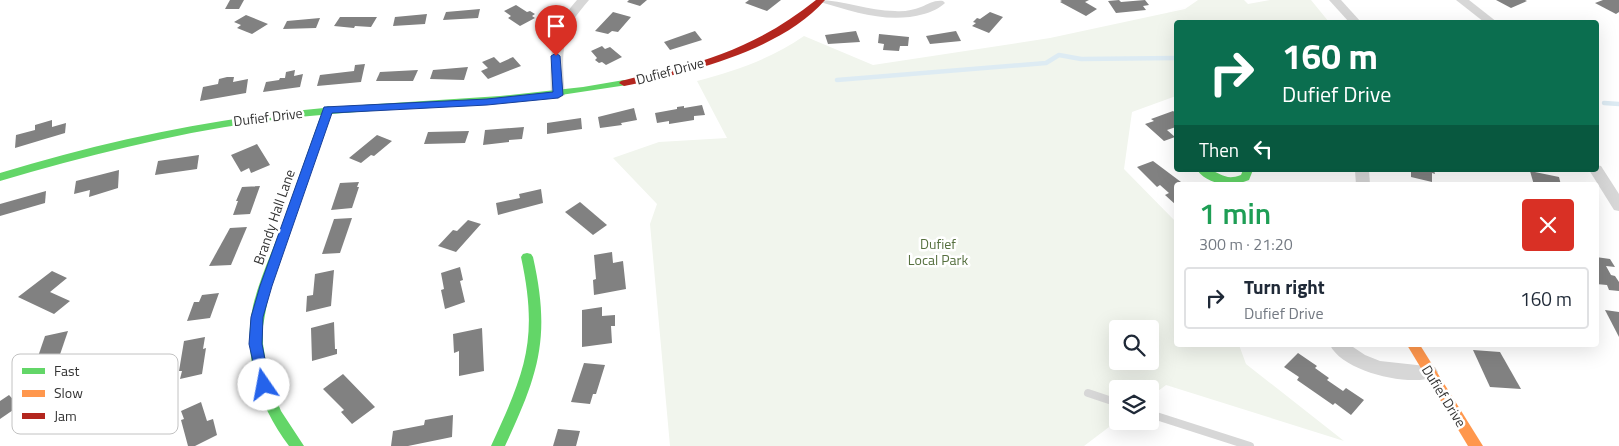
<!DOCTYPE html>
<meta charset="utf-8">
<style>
body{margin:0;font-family:"Titillium Web",sans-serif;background:#f2f2f3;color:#1f2937;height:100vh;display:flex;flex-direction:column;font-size:19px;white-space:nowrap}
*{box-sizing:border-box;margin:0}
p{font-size:16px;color:#747a83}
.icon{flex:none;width:28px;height:28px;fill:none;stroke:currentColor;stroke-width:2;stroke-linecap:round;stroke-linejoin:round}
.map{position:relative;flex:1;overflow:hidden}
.drawer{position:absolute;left:1174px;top:182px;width:425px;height:165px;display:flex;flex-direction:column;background:#fff;border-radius:5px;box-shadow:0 5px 20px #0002}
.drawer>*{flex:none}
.top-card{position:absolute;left:1174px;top:20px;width:425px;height:152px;border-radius:5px;box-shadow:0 5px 20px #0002;background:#0b6e4f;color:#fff;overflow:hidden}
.tools{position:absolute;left:1109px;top:320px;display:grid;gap:10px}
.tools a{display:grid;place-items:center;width:50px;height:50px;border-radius:5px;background:#fff;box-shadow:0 5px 20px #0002;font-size:25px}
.pin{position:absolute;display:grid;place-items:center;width:42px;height:42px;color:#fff;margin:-51px -21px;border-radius:50% 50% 50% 0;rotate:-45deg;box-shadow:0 0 5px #0007}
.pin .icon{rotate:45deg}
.me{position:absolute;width:55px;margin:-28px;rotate:348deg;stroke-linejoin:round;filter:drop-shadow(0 0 4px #0008)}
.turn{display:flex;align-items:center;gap:18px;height:105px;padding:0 25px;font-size:22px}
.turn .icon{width:65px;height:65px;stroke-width:2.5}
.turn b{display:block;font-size:35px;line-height:42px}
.then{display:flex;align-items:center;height:48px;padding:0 25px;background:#0003;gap:10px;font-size:19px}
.round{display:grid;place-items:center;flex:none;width:52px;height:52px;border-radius:5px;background:#f2f2f3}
.head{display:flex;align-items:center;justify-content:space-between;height:85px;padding:0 25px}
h1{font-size:30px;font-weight:600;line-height:38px;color:#1e9e55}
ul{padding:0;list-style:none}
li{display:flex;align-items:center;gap:15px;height:62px;margin:0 10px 8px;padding:0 15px;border:2px solid #e0e1e3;border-radius:5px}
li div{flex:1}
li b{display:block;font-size:19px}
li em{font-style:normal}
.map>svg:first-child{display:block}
.green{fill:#f1f5ed;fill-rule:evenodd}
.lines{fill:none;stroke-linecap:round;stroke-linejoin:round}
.stream{stroke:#ddebf3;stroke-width:4.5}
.building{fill:#818181}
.lane{stroke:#d7d7d7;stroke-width:8}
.street{fill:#d7d7d7;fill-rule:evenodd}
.fast{fill:#63d668;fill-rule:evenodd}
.slow{fill:#ff974d;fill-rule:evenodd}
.jam{fill:#b3261e;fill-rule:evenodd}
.route{fill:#2563eb;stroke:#184099}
.labels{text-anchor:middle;stroke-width:5;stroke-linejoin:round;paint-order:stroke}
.street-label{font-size:14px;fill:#333;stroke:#fff}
.park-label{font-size:14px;fill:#56703f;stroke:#fff}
.key{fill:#fff;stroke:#c2c2c2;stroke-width:1}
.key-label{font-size:14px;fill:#333}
</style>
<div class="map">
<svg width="1619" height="446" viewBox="0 0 1619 446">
<rect width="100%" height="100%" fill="#fff"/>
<!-- green -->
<path class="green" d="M1198,0h46l4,4 22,-4h41l18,22h-153v74l-44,16 -8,57 52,53v123h63l7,19 98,77 -178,-56 -16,12v-8h-32l-1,32 -33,25h-414l-20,-222 7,-20 -44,-46 46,-16 68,-4 -30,-57c38,-10 74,-22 107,-45l69,29 177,-27 135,-29zM1118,329h32v32h-32z"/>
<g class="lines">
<!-- stream -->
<g class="stream">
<path d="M837,80l209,-17 13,-8 22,4 95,-1"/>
<path d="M1604,103l15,1"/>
</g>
</g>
<!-- building -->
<g class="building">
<path d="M230,0h14l-5,9h-14z"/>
<path d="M629,0h18l-7,6 -13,-4z"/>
<path d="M749,0h32l-14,11 -22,-8z"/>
<path d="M1060,0h29l-4,2 12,7 -11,7 -26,-14 2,-1z"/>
<path d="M1119,0l2,2 24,-2 4,5 -6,1 3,4 -30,3 -8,-12z"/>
<path d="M1496,0h29l2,1 -16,7z"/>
<path d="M1603,0h16v12l-3,2 -21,-11z"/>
<path d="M516,5l11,7 3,-1 5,3 -3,2 3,2 -15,8 -12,-8 3,-2 -7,-5z"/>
<path d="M480,9l-2,9 -35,2 3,-8z"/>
<path d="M613,12l18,5 -13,15 -6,-1 -4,3 -13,-3z"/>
<path d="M990,12l13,5 -14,16 -17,-7 4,-3 -3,-1 4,-4 3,1z"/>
<path d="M427,14l-2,10 -32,2 2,-9z"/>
<path d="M246,15l22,9 -16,10 -15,-6 4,-3 -7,-3z"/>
<path d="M340,17h37l-6,10 -16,-1 -1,2 -20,-2z"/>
<path d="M320,18l-4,10 -33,1 4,-8z"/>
<path d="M695,31l7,9 -32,10 -6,-8z"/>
<path d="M856,31l4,11 -32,2 -3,-9z"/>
<path d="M956,31l5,10 -31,3 -4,-8z"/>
<path d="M879,34l30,3 -1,9h-8l-1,5 -16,-1 1,-6 -6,-1z"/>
<path d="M602,46l3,3 5,-2 12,10 -16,8 -4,-3 -3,1 -4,-3 2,-2 -6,-7z"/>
<path d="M494,57l6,6 13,-6 8,9 -33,13 -7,-8 7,-3 -6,-6z"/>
<path d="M365,64l-4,18 -44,4 3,-11 34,-4 1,-6z"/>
<path d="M468,67l-4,13 -34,-1 3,-9z"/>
<path d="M295,70l-1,6 9,-2 -3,13 -37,5 3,-10 13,-2 1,-2h5l1,-6z"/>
<path d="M418,70l-5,11h-37l4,-9z"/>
<path d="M227,77h7l-1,5 15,-3 -2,14 -46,8 3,-14 15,-3 1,-5z"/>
<path d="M702,105l3,10 -11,1v4l-25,4v-3l-12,2 -2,-10 22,-4v-2l7,-1v2z"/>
<path d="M634,108l3,12 -16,3 1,2 -22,3 -2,-11z"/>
<path d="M1173,111l3,2v14l-9,3 8,7 -11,4 -19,-17 9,-3 -3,-2z"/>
<path d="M581,118l1,11 -35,5v-11z"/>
<path d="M52,120v7l14,-4 -1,10 -50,15 1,-13 19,-5v-5z"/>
<path d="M524,127l-2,12 -13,1v2l-26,3 2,-15z"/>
<path d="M469,131l-4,12 -41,1 4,-12z"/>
<path d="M377,135l15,6 -18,15 -3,-1 -10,8 -12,-5z"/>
<path d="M257,144l13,21 -19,8 -2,-5 -8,4 -10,-17z"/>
<path d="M199,155l-2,14 -42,6 3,-14z"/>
<path d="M1153,161l32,24h-9v20l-11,-10 4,-2 -9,-8 -3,2 -20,-20z"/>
<path d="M119,170l-1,18 -29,9 1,-7 -16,4 2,-13z"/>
<path d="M1411,170h23l1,4 -3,-1v9l-21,-5z"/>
<path d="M1530,171l29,6 2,8h-27z"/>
<path d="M359,182l-2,5h2l-7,21 -21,2 9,-27z"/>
<path d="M260,186l-10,28 -17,1 5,-14h-2l6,-14z"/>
<path d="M541,189l2,14 -45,12 -2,-12 24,-5 -1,-4z"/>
<path d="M46,191l-1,12 -45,13v-12z"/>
<path d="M580,202l27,23 -14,10 -28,-23z"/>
<path d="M352,218l-12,35 -18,1 12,-35z"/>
<path d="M468,220l13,4 -25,28 -18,-6 15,-16 4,1z"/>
<path d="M247,227l-16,38 -22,1 21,-38z"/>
<path d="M612,252l1,11 10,-2 3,28 -32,6 -1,-15 3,-1 -2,-24z"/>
<path d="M1596,257l14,2 5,8 -9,-1 5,9 4,1 4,6v9l-10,-1 -2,-5 -11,-1z"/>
<path d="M460,267l3,13 -3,1 5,21 -20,7 -4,-19 3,-1 -3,-16z"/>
<path d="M334,270l-3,36 -25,6 1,-16 6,-1 2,-21z"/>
<path d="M52,271l15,7 -17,14 20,9 -16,13 -36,-17z"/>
<path d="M219,293l-9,25 -23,3 7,-19h5l3,-7z"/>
<path d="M602,307v9l13,-1v11h-4l1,17 -30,4v-37z"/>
<path d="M1605,310l14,2v25z"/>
<path d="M334,322l1,27h2v5l-25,7 -1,-33z"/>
<path d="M482,328l2,43 -25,5v-25l-5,2 -1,-19z"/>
<path d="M68,331l-14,41 -23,5 14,-41z"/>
<path d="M205,337l-2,12 3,-1 -4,26 -22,5 2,-8h-3l5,-30z"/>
<path d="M1473,350l27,2 21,37 -31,-2z"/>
<path d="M1298,353l19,13 -2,2 14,10 -2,2 16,11 3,-3 18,12 -13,15 -16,-12 -2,2 -36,-25 2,-3 -15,-10z"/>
<path d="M584,363l21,2 -9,29h-3l-3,10 -19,-2z"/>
<path d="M343,374l32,33 -23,17 -11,-12 3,-2 -21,-21z"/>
<path d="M9,395l10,11 -19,13v-18z"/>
<path d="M201,402l6,19 6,-2 4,16 -22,11h-7l-7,-26 3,-1 -3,-8z"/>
<path d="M453,415l-1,22 -44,9h-17l2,-15 31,-6 1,-5z"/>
<path d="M558,429l22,2 -4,15h-23z"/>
</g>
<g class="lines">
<!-- lane -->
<g class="lane">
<path d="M1088,393l30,10"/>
<path d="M1150,414l100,32"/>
</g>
<!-- street -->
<g class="street">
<path d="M577,0h12c-6,7 -12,14 -17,22 -12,22 -9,49 -7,73l-7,4 -7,-4c-1,-40 -2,-64 26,-95z"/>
<path d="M818,0c26,0 50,11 77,11 9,1 18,-1 26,-4 8,-3 13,-7 22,-6l2,2c-5,5 -14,9 -21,11 -36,10 -69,-2 -104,-12z"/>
<path d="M1329,0h12l20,22h-12z"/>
<path d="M1456,0h13l28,22h-13z"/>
<path d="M1596,165l5,1 18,28v17l-5,-1 -25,-40h7z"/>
<path d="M1355,170h14l1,15h-14z"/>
<path d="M1330,345h20l15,10 15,6 55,6 3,5 -3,5c-26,10 -92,-5 -105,-32z"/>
</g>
<!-- fast -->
<g class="fast">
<path d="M624,80l5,3 -2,2 -86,13 -210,16 -61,173 -7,39v18l6,37 12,30 23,35h-15c-30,-40 -47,-90 -36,-140 6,-26 18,-51 27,-76 14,-38 27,-77 41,-115 -110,9 -215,35 -321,66v-8c106,-32 213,-55 324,-65l4,-2 4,1 168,-11 83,-9z"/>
<path d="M1197,170c3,0 9,-1 12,0 13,3 16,11 32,5l2,-5h10l-4,10c-17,7 -40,6 -52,-10z"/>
<path d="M527,253l4,1 2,3c18,80 6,116 -28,189h-14c34,-74 48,-106 30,-189l2,-3z"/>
</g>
<!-- slow -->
<path class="slow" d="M1407,345h13l63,101h-15z"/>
<!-- jam -->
<path class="jam" d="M816,0h9c-44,51 -138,73 -201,86l-5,-3 2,-2c18,-5 37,-8 55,-13 52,-13 98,-34 140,-68z"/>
</g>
<!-- route -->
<path class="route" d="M556,53l4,3 3,39 -5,3 -71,7 -155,8 -60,173 -9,31 -1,27 8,41 -1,4 -5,1 -5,-1 -10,-45 2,-27 9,-31 64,-179 163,-8 66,-7 -2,-36z"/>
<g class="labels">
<!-- street labels -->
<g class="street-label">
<text transform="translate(670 71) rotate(-15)" y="5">Dufief Drive</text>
<text transform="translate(268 117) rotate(-7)" y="5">Dufief Drive</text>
<text transform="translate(274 217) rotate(-71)" y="5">Brandy Hall Lane</text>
<text transform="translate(1444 396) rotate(58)" y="5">Dufief Drive</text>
</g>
<!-- park labels -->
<g class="park-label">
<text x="938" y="249">Dufief<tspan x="938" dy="16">Local Park</tspan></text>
</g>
</g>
<!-- legend -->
<rect x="12" y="354" width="166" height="80" rx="8" class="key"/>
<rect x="22" y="368" width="23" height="6" fill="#63d668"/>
<rect x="22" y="390" width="23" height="7" fill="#ff974d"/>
<rect x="22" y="413" width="23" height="6" fill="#b3261e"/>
<g class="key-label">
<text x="54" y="376">Fast</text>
<text x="54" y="398">Slow</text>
<text x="54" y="421">Jam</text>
</g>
</svg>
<div class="tools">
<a><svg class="icon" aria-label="search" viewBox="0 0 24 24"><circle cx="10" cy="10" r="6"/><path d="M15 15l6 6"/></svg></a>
<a><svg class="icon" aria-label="layers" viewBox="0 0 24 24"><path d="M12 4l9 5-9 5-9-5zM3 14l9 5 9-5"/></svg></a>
</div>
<div class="pin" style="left:556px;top:56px;background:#d93025"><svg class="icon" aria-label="arrive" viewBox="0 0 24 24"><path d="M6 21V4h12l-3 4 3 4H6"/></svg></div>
<svg class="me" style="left:264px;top:385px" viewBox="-20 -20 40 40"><circle r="19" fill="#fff"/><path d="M0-13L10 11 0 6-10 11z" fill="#2563eb"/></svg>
<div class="top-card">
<div class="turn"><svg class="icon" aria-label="right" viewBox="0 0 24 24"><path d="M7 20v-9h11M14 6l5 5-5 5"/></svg><div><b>160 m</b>Dufief Drive</div></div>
<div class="then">Then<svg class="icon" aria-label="left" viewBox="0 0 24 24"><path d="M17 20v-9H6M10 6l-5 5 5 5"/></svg></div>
</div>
<section class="drawer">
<div class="head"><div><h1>1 min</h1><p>300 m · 21:20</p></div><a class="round" style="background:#d93025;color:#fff"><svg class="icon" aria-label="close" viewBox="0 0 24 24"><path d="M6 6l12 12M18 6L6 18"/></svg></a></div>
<ul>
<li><svg class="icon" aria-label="right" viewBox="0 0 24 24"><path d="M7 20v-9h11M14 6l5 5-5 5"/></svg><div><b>Turn right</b><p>Dufief Drive</p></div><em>160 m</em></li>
</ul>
</section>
</div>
